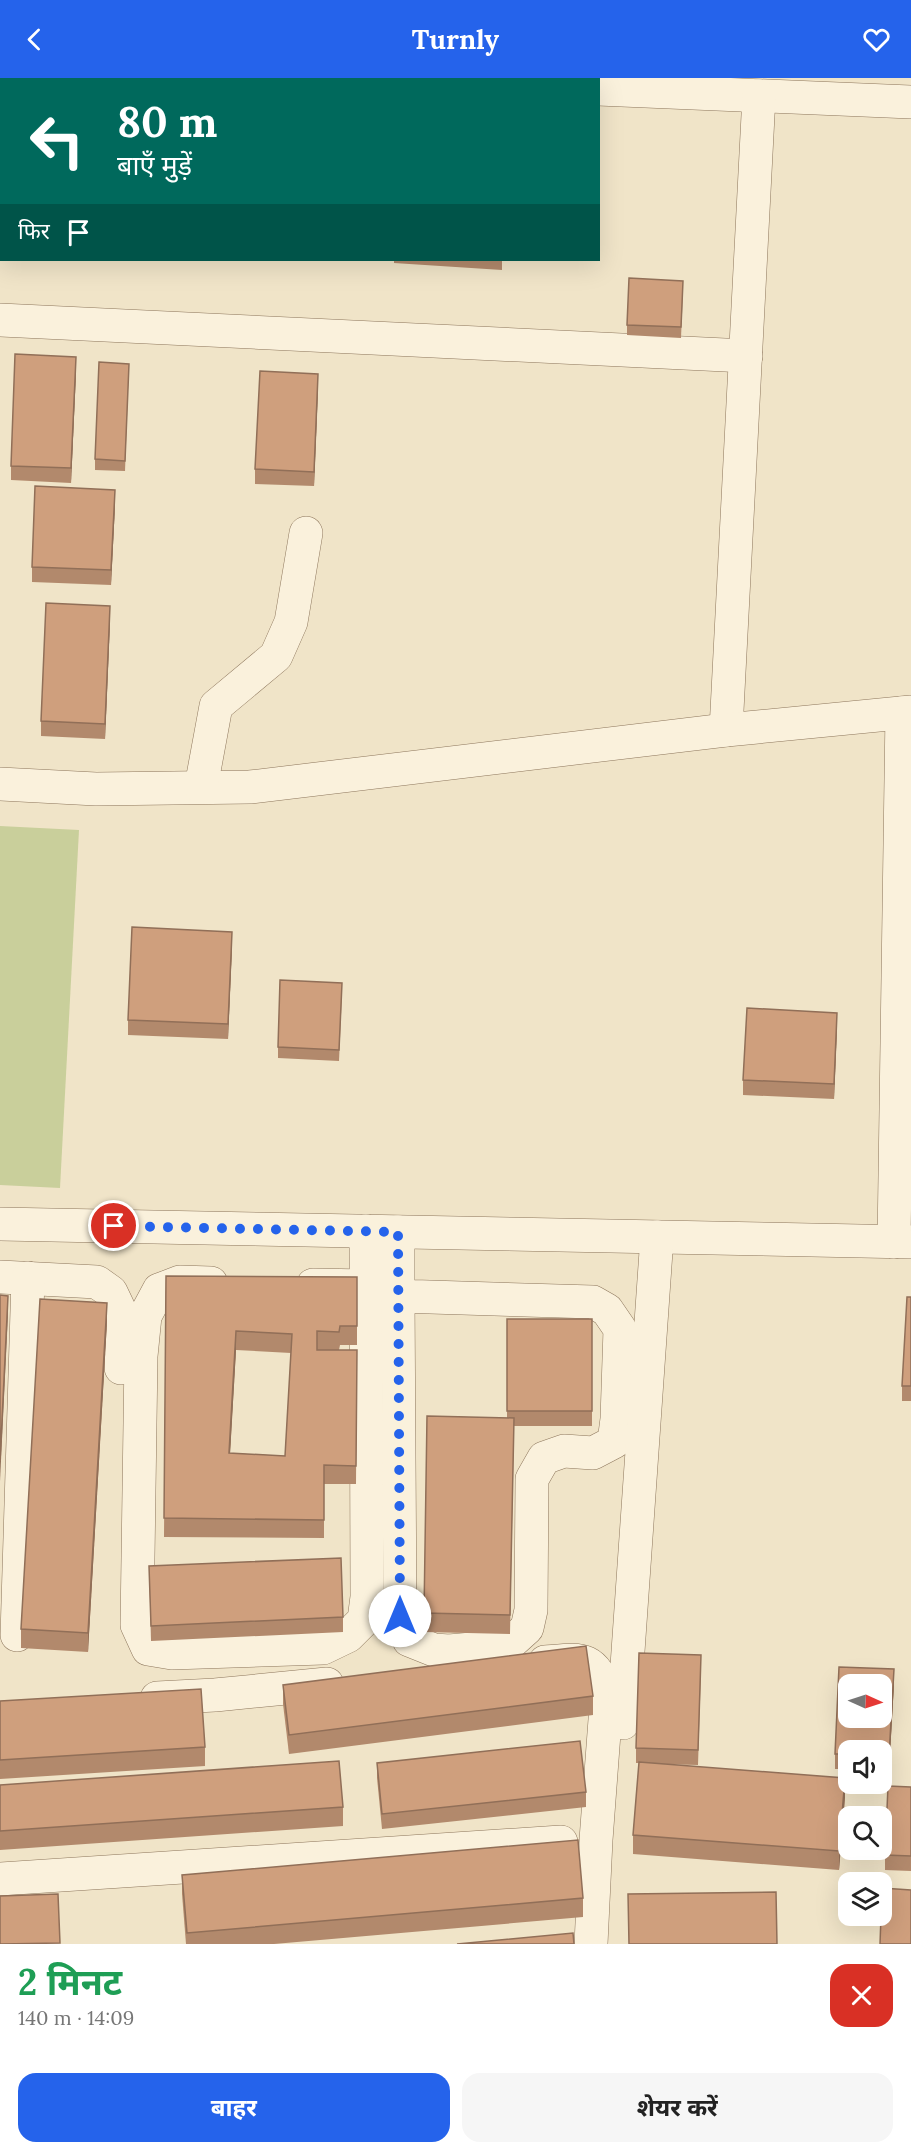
<!DOCTYPE html>
<html lang="hi">
<meta charset="utf-8">
<style>
body{margin:0;font-family:Lora,"Noto Sans Devanagari",serif;background:#f6f6f6;color:#222;height:100vh;display:flex;flex-direction:column;font-size:22px;white-space:nowrap}
*{box-sizing:border-box;margin:0}
p{font-size:20px;color:#767676}
.icon{flex:none;width:33px;height:33px;fill:none;stroke:currentColor;stroke-width:2;stroke-linecap:round;stroke-linejoin:round}
.map{position:relative;height:1866px;overflow:hidden}
.panel{display:flex;flex-direction:column;background:#fff;flex:1}
.panel>*{flex:none}
.hud{position:absolute;left:0px;top:0px;width:600px;height:183px;box-shadow:0 6px 24px #0002;background:#00695c;color:#fff;overflow:hidden}
.needle{width:39px;rotate:93deg}
.fabs{position:absolute;left:838px;top:1596px;display:grid;gap:12px}
.fabs a{display:grid;place-items:center;width:54px;height:54px;border-radius:12px;background:#fff;box-shadow:0 6px 24px #0002;font-size:30px}
.pin{position:absolute;display:grid;place-items:center;width:51px;height:51px;color:#fff;margin:-26px;border:3px solid #fff;border-radius:50%;box-shadow:0 2px 6px #0007}
.me{position:absolute;width:66px;margin:-33px;rotate:0deg;stroke-linejoin:round;filter:drop-shadow(0 0 4px #0008)}
.turn{display:flex;align-items:center;gap:21px;height:126px;padding:0 18px;font-size:27px}
.turn .icon{width:78px;height:78px;stroke-width:2.5}
.turn b{display:block;font-size:42px;line-height:51px}
.then{display:flex;align-items:center;height:57px;padding:0 18px;background:#0003;gap:12px;font-size:22px}
.round{display:grid;place-items:center;flex:none;width:63px;height:63px;border-radius:18px;background:#f6f6f6}
.overview{display:flex;align-items:center;justify-content:space-between;height:102px;padding:0 18px}
h1{font-size:36px;font-weight:700;line-height:45px;color:#1e9e55}
.button{display:flex;gap:12px;margin-top:auto;padding:12px 18px}
.button a{flex:1;height:69px;border-radius:18px;background:#2563eb;color:#fff;font-size:24px;font-weight:700;line-height:69px;text-align:center}
.button a+a{background:#f6f6f6;color:#222}
header{display:flex;justify-content:space-between;align-items:center;height:78px;padding:0 18px;background:#2563eb;color:#fff;font-size:27px;font-weight:700}
.map>svg:first-child{display:block}
.green{fill:#c9cf9b}
.lines{fill:none;stroke-linecap:round;stroke-linejoin:round}
.minor-casing{stroke:#8d765c;stroke-width:34}
.minor{stroke:#faf1dc;stroke-width:33}
.wall{fill:#b2896c;fill-rule:evenodd}
.shaded-wall{fill:#916f58}
.building{fill:#cf9f7d;stroke:#916f58;stroke-width:1.5;fill-rule:evenodd}
.route{stroke:#2563eb;stroke-width:10;stroke-dasharray:0 18}
</style>
<header><svg class="icon" aria-label="back" viewBox="0 0 24 24"><path d="M15 5l-7 7 7 7"/></svg>Turnly<svg class="icon" aria-label="heart" viewBox="0 0 24 24"><path d="M12 20l-8-8c-3-5 5-10 8-4 3-6 11-1 8 4z"/></svg></header>
<div class="map">
<svg width="911" height="1866" viewBox="0 0 911 1866">
<rect width="100%" height="100%" fill="#f0e4c8"/>
<!-- green -->
<path class="green" d="M0,748l79,4 -19,358 -60,-3z"/>
<g class="lines">
<defs>
<g id="minor">
<path d="M335,0l35,2"/>
<path d="M598,11l313,13"/>
<path d="M0,242l746,36"/>
<path d="M726,652l33,-634"/>
<path d="M0,706l96,5 154,-2 476,-57 185,-18"/>
<path d="M201,709l15,-81 60,-50 15,-34 15,-89"/>
<path d="M0,1146l911,18"/>
<path d="M894,1164l8,-529"/>
<path d="M0,1199l97,5 14,10 10,21v55"/>
<path d="M211,1205l-31,-1 -21,8 -14,26 -4,40 -4,269 11,24 24,4 151,-5 25,-12 16,-16 3,-23 -1,-366"/>
<path d="M313,1207l53,1"/>
<path d="M398,1218l2,320 9,24 25,10 15,1 58,-5 20,-18 4,-18 1,-131 12,-21 20,-7 29,2 21,-11 3,-23 3,-90 -13,-19 -14,-8 -195,-6v-64"/>
<path d="M17,1557l11,-357"/>
<path d="M545,1584c37,-3 48,-7 62,31l-11,147 -5,104"/>
<path d="M157,1620l58,-3 112,-11"/>
<path d="M623,1645l34,-486"/>
<path d="M0,1801l561,-37"/>
</g>
</defs>
<!-- minor casing -->
<use href="#minor" class="minor-casing"/>
<!-- minor -->
<use href="#minor" class="minor"/>
</g>
<!-- wall -->
<g class="wall">
<path d="M394,182h108v10l-108,-7z"/>
<path d="M683,213l-2,47 -54,-3v-10z"/>
<path d="M129,286l-4,107 -30,-1v-11z"/>
<path d="M76,294l-5,111 -60,-3v-14z"/>
<path d="M318,311l-4,97 -59,-2v-15z"/>
<path d="M115,427l-4,80 -79,-3v-15z"/>
<path d="M110,543l-5,118 -64,-3v-15z"/>
<path d="M232,868l-4,93 -100,-4v-15z"/>
<path d="M342,915l-3,68 -61,-3v-11z"/>
<path d="M837,949l-3,72 -91,-4v-15z"/>
<path d="M166,1198l191,1v68h-17l-1,5h18l-1,134h-32v54l-160,-1zM236,1272l55,3 -6,103 -55,-3z"/>
<path d="M911,1219v104h-9v-15z"/>
<path d="M507,1241h85v107h-78l-4,208 -86,-2 3,-216 80,2z"/>
<path d="M107,1244l-19,330 -67,-4v-19z"/>
<path d="M149,1488l194,51v15l-192,9z"/>
<path d="M701,1592l-3,95 -42,-1 189,33 -6,73 -206,-16v-19l6,-72h-3v-15z"/>
<path d="M894,1606l-5,87h-7v-21h-33v19h-14v-15z"/>
<path d="M283,1607l310,11v19l-304,39 -6,-50z"/>
<path d="M0,1623l205,46v19l-205,13z"/>
<path d="M377,1685l209,29v15l-204,22 -5,-51z"/>
<path d="M0,1707l343,22v19l-343,24z"/>
<path d="M911,1709v84l-26,-1v-15z"/>
<path d="M182,1797l401,23v19l-309,27h-88l-4,-50z"/>
</g>
<!-- shaded-wall -->
<g class="shaded-wall">
<path d="M76,279v15l-5,111v-15z"/>
<path d="M318,296v15l-4,97v-14z"/>
<path d="M115,412v15l-4,80v-15z"/>
<path d="M110,528v15l-5,118v-15z"/>
<path d="M232,854v14l-4,93v-15z"/>
<path d="M837,935v14l-3,72v-15z"/>
<path d="M8,1218v18l-8,167v-19z"/>
<path d="M107,1225v19l-19,330v-19z"/>
<path d="M236,1253v19l-7,122v-19z"/>
<path d="M894,1591v15l-5,87v-15z"/>
<path d="M845,1700v19l-6,73v-19z"/>
</g>
<!-- building -->
<g class="building">
<path d="M629,200l54,3 -2,46 -54,-2z"/>
<path d="M15,276l61,3 -5,111 -60,-2z"/>
<path d="M99,284l30,2 -4,97 -30,-2z"/>
<path d="M260,293l58,3 -4,98 -59,-3z"/>
<path d="M35,408l80,4 -4,80 -79,-3z"/>
<path d="M46,525l64,3 -5,118 -64,-3z"/>
<path d="M132,849l100,5 -4,92 -100,-4z"/>
<path d="M280,902l62,3 -3,67 -61,-3z"/>
<path d="M747,930l90,5 -3,71 -91,-4z"/>
<path d="M166,1198l191,1v49h-17l-1,6 -22,-1v19h40l-1,116 -32,-1v55l-160,-2zM236,1253l56,3 -7,122 -56,-3z"/>
<path d="M0,1217l8,1 -8,166z"/>
<path d="M907,1219h4v89h-9z"/>
<path d="M40,1221l67,4 -19,330 -67,-4z"/>
<rect x="507" y="1241" width="85" height="92"/>
<path d="M427,1338l87,2 -4,197 -86,-2z"/>
<path d="M341,1480l2,59 -192,9 -2,-60z"/>
<path d="M586,1568l7,50 -304,39 -6,-50z"/>
<path d="M639,1575l62,2 -3,95 -62,-2z"/>
<path d="M839,1589l55,2 -5,87h-7v-6h-33v4h-14zM849,1606h33v34h-33z"/>
<path d="M201,1611l4,58 -205,13v-59z"/>
<path d="M580,1663l6,51 -204,22 -5,-51z"/>
<path d="M339,1683l4,46 -343,24v-46z"/>
<path d="M639,1684l206,16 -6,73 -206,-16z"/>
<path d="M888,1708l23,1v69l-26,-1z"/>
<path d="M578,1762l5,58 -396,35 -5,-58z"/>
<path d="M882,1810l29,2v54h-31z"/>
<path d="M776,1814l1,52h-148l-1,-50z"/>
<path d="M58,1816l2,49 -60,1v-48z"/>
<path d="M573,1855l1,11h-117z"/>
</g>
<g class="lines">
<!-- route -->
<path class="route" d="M114,1148l284,6 2,384"/>
</g>
</svg>
<div class="fabs">
<a><svg class="needle" viewBox="-14 -14 28 28"><path d="M0-13l5 13h-10z" fill="#e53935"/><path d="M0 13l5-13h-10z" fill="#767676"/></svg></a>
<a><svg class="icon" aria-label="sound" viewBox="0 0 24 24"><path d="M4 9h4l5-4v14l-5-4H4zM17 9q2 3 0 6"/></svg></a>
<a><svg class="icon" aria-label="search" viewBox="0 0 24 24"><circle cx="10" cy="10" r="6"/><path d="M15 15l6 6"/></svg></a>
<a><svg class="icon" aria-label="layers" viewBox="0 0 24 24"><path d="M12 4l9 5-9 5-9-5zM3 14l9 5 9-5"/></svg></a>
</div>
<div class="pin" style="left:114px;top:1148px;background:#d93025"><svg class="icon" aria-label="arrive" viewBox="0 0 24 24"><path d="M6 21V4h12l-3 4 3 4H6"/></svg></div>
<svg class="me" style="left:400px;top:1538px" viewBox="-20 -20 40 40"><circle r="19" fill="#fff"/><path d="M0-13L10 11 0 6-10 11z" fill="#2563eb"/></svg>
<div class="hud">
<div class="turn"><svg class="icon" aria-label="left" viewBox="0 0 24 24"><path d="M17 20v-9H6M10 6l-5 5 5 5"/></svg><div><b>80 m</b>बाएँ मुड़ें</div></div>
<div class="then">फिर<svg class="icon" aria-label="arrive" viewBox="0 0 24 24"><path d="M6 21V4h12l-3 4 3 4H6"/></svg></div>
</div>
</div>
<section class="panel">
<div class="overview"><div><h1>2 मिनट</h1><p>140 m · 14:09</p></div><a class="round" style="background:#d93025;color:#fff"><svg class="icon" aria-label="close" viewBox="0 0 24 24"><path d="M6 6l12 12M18 6L6 18"/></svg></a></div>
<div class="button"><a>बाहर</a><a>शेयर करें</a></div>
</section>
